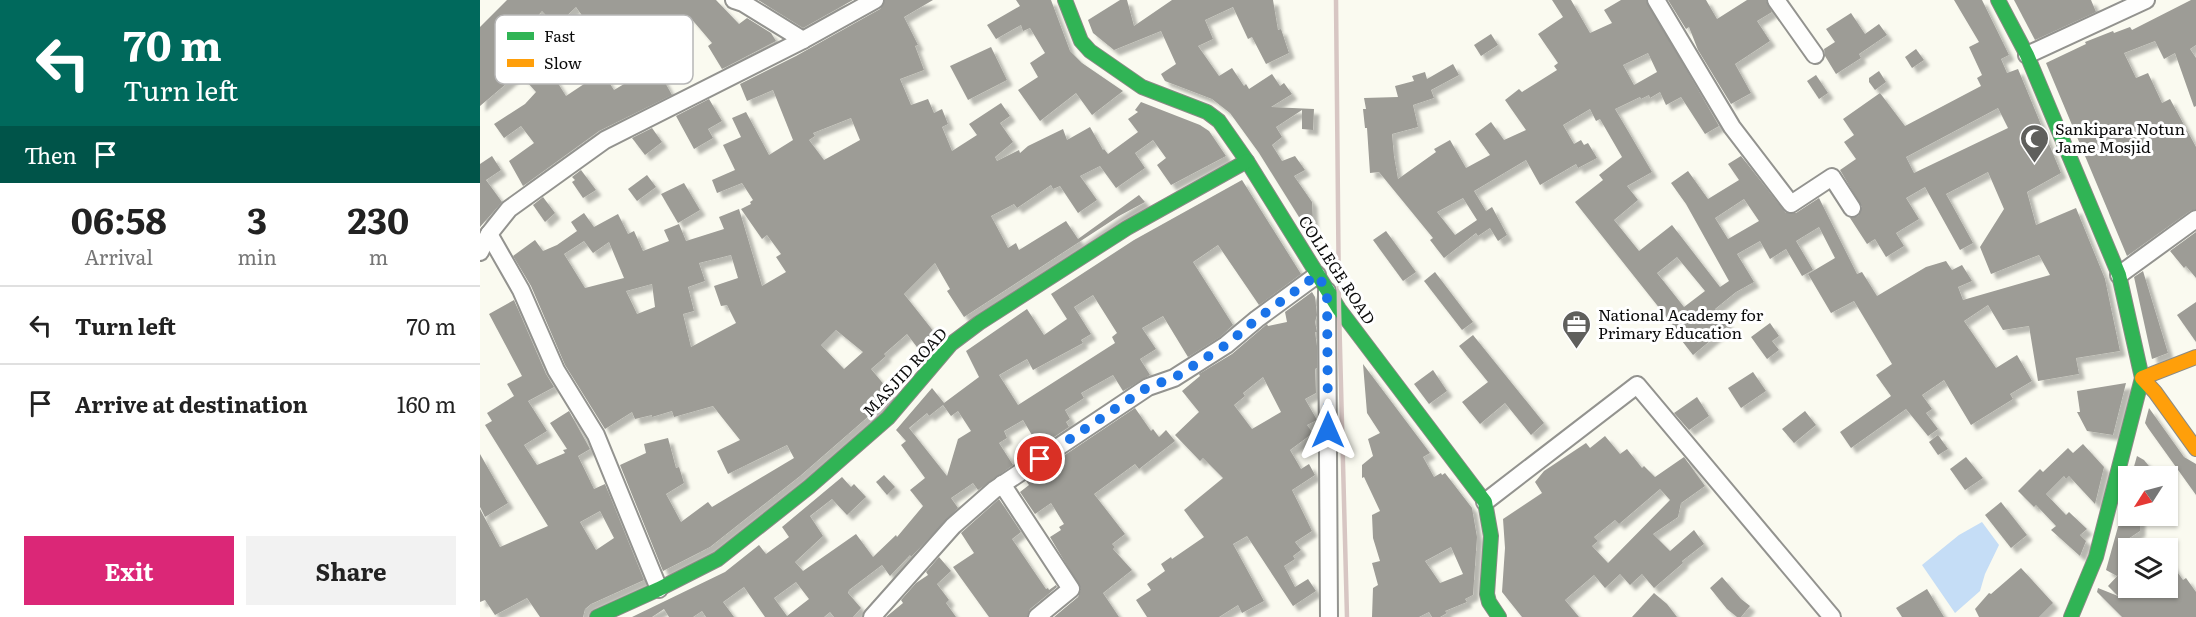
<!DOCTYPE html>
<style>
body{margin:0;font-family:Literata,serif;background:#f2f2f2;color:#222;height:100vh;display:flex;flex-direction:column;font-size:22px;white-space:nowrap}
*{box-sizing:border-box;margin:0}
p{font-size:20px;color:#767676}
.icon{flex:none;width:33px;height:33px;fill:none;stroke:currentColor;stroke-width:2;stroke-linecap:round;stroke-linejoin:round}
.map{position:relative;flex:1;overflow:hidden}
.side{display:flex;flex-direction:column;background:#fff;width:480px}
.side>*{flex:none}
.hud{background:#00695c;color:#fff;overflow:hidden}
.needle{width:39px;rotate:234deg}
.controls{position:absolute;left:1638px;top:466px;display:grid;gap:12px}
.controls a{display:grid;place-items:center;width:60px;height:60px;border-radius:0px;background:#fff;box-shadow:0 2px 4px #0004;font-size:30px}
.pin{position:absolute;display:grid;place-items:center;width:51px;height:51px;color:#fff;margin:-26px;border:3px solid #fff;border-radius:50%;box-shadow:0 2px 6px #0007}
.me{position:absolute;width:66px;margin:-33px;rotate:0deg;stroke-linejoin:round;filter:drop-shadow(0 0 4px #0008)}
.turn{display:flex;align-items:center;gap:21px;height:126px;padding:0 24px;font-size:27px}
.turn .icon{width:78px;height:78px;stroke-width:2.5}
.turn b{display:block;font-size:42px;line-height:51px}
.then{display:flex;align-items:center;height:57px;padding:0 24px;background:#0003;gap:12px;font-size:22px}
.eta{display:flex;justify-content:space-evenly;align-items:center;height:102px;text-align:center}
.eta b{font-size:36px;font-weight:700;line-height:42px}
.primary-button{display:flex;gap:12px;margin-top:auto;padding:12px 24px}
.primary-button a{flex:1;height:69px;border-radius:0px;background:#db2777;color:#fff;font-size:24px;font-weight:700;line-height:69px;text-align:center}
.primary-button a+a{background:#f2f2f2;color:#222}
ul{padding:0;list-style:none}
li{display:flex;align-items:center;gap:18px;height:78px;padding:0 24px;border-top:2px solid #e0e0e0}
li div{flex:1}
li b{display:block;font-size:22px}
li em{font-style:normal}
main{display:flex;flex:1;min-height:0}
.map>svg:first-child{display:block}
.water{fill:#c5ddf6}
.building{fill:#9d9c96;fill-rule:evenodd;filter:url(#shadow)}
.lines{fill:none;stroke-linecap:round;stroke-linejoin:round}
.street-casing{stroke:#93938f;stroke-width:20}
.fast-casing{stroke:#8a8a85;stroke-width:16}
.slow-casing{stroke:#8a8a85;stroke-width:16}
.street{stroke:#fefefd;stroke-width:16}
.fast{stroke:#30b455;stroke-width:14}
.slow{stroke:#ff9f0a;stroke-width:14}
.rail{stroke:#d7c6c3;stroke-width:4.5}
.route{stroke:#1a73e8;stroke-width:10;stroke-dasharray:0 18}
.labels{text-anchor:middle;stroke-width:6;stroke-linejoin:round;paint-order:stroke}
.poi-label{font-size:16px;fill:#0c0c0c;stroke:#fff;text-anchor:start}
.street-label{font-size:16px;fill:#0c0c0c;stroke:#fff}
.key{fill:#fff;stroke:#b6b6b6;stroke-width:1.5}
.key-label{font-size:16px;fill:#0c0c0c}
</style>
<main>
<section class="side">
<div class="hud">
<div class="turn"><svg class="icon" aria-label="left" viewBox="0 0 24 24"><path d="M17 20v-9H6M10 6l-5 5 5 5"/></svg><div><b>70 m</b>Turn left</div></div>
<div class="then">Then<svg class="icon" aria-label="arrive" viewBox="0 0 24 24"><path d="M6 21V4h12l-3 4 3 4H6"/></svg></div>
</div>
<div class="eta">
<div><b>06:58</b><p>Arrival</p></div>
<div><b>3</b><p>min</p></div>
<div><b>230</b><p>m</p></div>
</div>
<ul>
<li><svg class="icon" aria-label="left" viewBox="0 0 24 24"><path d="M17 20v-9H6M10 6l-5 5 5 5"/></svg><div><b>Turn left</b></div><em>70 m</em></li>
<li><svg class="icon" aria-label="arrive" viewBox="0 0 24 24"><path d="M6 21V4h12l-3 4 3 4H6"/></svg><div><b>Arrive at destination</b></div><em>160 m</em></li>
</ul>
<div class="primary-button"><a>Exit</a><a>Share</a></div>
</section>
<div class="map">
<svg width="1716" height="617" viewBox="0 0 1716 617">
<defs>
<filter id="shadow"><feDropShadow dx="5.5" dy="5.5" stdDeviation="1.5" flood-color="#0004"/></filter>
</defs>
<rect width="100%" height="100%" fill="#fafaf0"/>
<!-- water -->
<path class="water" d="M1502,522l17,23 -14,29 -5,17 -25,22 -33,-48 37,-30z"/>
<!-- building -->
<g class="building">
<path d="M27,0h209l23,24 8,-6 24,15 5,8 -54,28 -14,-23 4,-3 -23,-27 -43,19 9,18 -5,3 22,39 -73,36 -76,55 -14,-25 25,-18 -13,-17 -17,12 -10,-14 31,-20 11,-12 -17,-19 -39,33v-79zM96,7l29,41 17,-7 17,34 -25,15 -15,-23 -12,8 3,5 -24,16 -12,-19 6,-5 -38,-38 20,-23 14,15z"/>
<path d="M278,0h95l-50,28z"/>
<path d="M405,0h48l-29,17 14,28 -3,1 9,24 -24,9 11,26 17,-6 6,14 8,-4 6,15 -6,3 10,24 25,-16 -8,-11 32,-21 9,13 -10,7 13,19 -18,15 2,4 22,-11 1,3 8,-7 35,-17 4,11 23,-13 13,23 1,-1 4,5 30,-22 -10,-13 10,-7 -3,-2 6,-8 59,23 9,6 17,25 -55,29 -14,-20 9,-7 -13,-18 -18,13 10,15 -29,20 -16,-22 -20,10 17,24 -19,13 -18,-27 -7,3 -2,-4 -34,23 -3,-4 -23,12 17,32 8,-5 3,7 47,-29 12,18 61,-44 6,7 -26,14 -155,101 -17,-26 3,-2 -15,-26 -31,31 34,43 -15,18 -16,-21 -23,20 2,2 -15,13 20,24 -13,15 -78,68 -90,71 -47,24 -43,-106 26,-12 -2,-9 24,-6 8,30 3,-1 5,16 -18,11 15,28 27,-20 4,5 82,-49 -7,-13 -59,29 -11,-23 23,-11 -27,-34 -39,11 -2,-6 -20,6v-2l-17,4 -3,-7 -27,17 -40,-64 -34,-79 -18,-30 22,-16 8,11 14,-6 20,-14 -6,-9 13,-9 10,14 24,-13 10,20 6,-3 9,20 26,-10 -5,-11 15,-6 7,17 38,-12 -5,-12 20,-8 23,77 24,-14 -10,-15 5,-3 -14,-19 -5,4 -21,-30 10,-5 -1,-2 3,-2 -11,-17 -25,10 -5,-13 23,-10 -12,-25 18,-8 -9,-19 14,-6 23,43 24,-15 -20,-50 -26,11 -7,-17 56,-28 84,-47zM371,118l9,22 -36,20 -15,-20 6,-4 -2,-3zM104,241l9,12 16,-11 15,36 -39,10 -21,-34zM251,255l7,23 -24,8 7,20 6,-1 9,18 -45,24 -8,-33 11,-3 -6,-24 17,-6 -6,-18zM172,284l3,23 -18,7 -11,-23zM356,330l27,22 -19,17 -23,-24z"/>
<path d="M536,0h35l19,51 12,12 41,28 -31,24 -16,-22 -36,28 -22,-31 20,-13 -8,-14 15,-10 -15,-25 -7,3 -2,-6 -25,14 -9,-14 33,-19z"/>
<path d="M640,0h7l7,26 38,-26h101l5,30 3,-1 8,24 -23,11 -14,-27 -4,2 -15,-32 -28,13 8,19 -15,7 21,30 13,-8 12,18 2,-2 3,5 23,-15 8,12 4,-3 8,11 -21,13 43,2 -1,21 -11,-1v-19l-26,17 6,10 -10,8 10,16 13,-5 10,14 -11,6 18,26 2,39 -55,-88 -29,-40 -18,-14 -47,-18 -4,-7 15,-10 -15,-33 -47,19 -21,-17 -5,-13z"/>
<path d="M1072,0h19l19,33 22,-10 -8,-13 17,-10h25l73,126 -14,8 -24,-37 -15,8 -6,-13 -10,6 -1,-3 -8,4 -1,-2 -25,12 37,63 -25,14 11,14 -24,20 25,31 33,-26 48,62 9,-6 -43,-77 -15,-21 17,-12 20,28 31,-19 -11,-16 13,-8 45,57h10l23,-15 38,76 5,-2 15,24 49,-29 20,-6 6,9 10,-5 10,16 -14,6 5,13 87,-25 -11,-20 -48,19 -11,-27 24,-38 -16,-37 -42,22 27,49 -13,7 -35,-63 -19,11 13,21 -23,14 8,13 -18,11 -11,-18 -8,5 -17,-26 8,-2 4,-9 -22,-37 16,-11 -12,-17 10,-7 -11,-16 37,-26 25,33 76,-40 -4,-8 5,-3 -13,-28 10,-5 -25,-42h28l27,55 -8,4 6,14 11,-4 43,104 -34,19 9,33 40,-17 29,71 15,72 -44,7 3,16 -41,7 -9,-55 -26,4 -15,-25 -24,16 32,47 21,-13 15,26 -22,13 3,5 -42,26 -27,-45 -22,15 10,14 -6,4 12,16 -10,7 -22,-27 -55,39 -11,-16 51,-36 -15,-21 16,-11 -38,-63 -23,12 -23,-39 27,-16 -16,-31 -23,14 17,29 -11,6 -16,-27 -16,10 -10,-18 -23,13 17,28 -18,10 -21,17 14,16 -36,30 -11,-14 2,-2 -109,-137 28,-22 -4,-5 23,-18 -22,-38 -4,2 -6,-12 -27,16 11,19 7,-4 3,5 4,-2 9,15 -19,10 -2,-4 -36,21 -14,-25 -52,31 12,20 6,-4 15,28 -9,6 -8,-13 -12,8 -2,-3 -32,25 -14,-18 3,-2 -54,-66 -9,1 -3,-45h-2l-2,-19h3l-2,-11 34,-1 -3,-11 19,-5 -2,-5 13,-4 2,7 26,-15 6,11 -28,15 3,8 -21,7 5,22 -26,7 2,22 4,23 38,-27 -2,-3 16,-9 16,28 24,-13 -15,-21 16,-12 13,18 22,-10 -21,-30 14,-11 3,3 35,-22 -3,-4 4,-3 -20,-29 25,-17zM1168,53l9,19 -23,13 -11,-20zM1518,108l10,20 -94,45 -8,-16zM983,198l14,22 -22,15 -18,-23zM1264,199l15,22 -31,18 -13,-21zM1197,257l28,34 -21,16 -27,-34z"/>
<path d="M1188,0h38l11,19 30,-19h19l6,12 -15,9 13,20 -35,23 16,29 -20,11 -33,-54 -9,-23 -3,2z"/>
<path d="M1534,0h77l5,12 -61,28z"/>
<path d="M1711,0h5v45l-6,4 6,9v48l-2,1 -19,-54 -11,6 -9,-18 -31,12 12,25 12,-5 14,30 8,-4 26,48v62l-6,2 -63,45 -81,-193 40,-19 -1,-2 28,-11 1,2 16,-6 2,3z"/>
<path d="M1371,13l14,21 14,-10 8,11 -28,19 2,4 -25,16 -11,-18 -1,-7 11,-7 -9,-13z"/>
<path d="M1011,34l7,11 -17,11 -7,-11z"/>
<path d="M511,47l16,33 -39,20 -18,-34z"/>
<path d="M1436,49l8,11 -12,8 -7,-11z"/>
<path d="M1399,71l7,11 -11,8 -6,-8v-4z"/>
<path d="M1336,75l12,18 -9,6 -12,-18z"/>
<path d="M229,99l13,22 -14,8 5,9 -19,11 -18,-33z"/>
<path d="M172,128l10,14 -17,13 -13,-17z"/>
<path d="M12,156l9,14 -15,10 16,22 -22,25v-63z"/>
<path d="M101,170l15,20 -13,8 -11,-16 3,-2 -3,-3z"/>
<path d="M167,175l9,12 -19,14 -9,-12z"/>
<path d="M762,180l59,94 -42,31 -41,-60 -25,17 40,63 -13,12 -32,20 -25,-41 -21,12 14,21 -16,10 10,16 -27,16 -10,-16 -32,18 3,5 -19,12 5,9 -4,3 3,5 -30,20 -16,-27 -19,11 3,7 -8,5 14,22 -35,25 -5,-7 -22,15 7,10 -47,49 -1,-2 -20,21 -8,-11 -33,25 -1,3 13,15 -8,9h-19l-4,-5 -6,5h-59l-21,-30 -21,15 11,15h-28l-4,-6 -9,6h-24l-5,-8 -12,8h-20l93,-45 34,-27 7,9 23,-17 -7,-10 60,-50 9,10 3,-3 12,13 -19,18 -15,-16 -22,17 13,20 -28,26 8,9 53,-37 17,23 23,-22 1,2 26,-31 -13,-16 15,-12 -24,-33 5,-4 -10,-11 36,-42 12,15 35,-26 -13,-26 61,-42 17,26 23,-16 -16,-25 83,-54zM613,295l24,38 -5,4 3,6 -97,62 -19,-30 28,-16 6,11 50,-27 -2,-3 10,-6 -17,-27zM463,405l8,11 7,-5 13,20 -13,8 -11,37 -38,-48 18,-15 2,3zM316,582l13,17 -22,17 -13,-18z"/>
<path d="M204,183l16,27 -22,13 -17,-29z"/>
<path d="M63,197l12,16 -10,9 -12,-17z"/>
<path d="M906,231l30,41 -13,9 -30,-41z"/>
<path d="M1716,232v46l-10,-12 -2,2 -14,-17z"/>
<path d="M1663,271l25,82 -16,6 -18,-82z"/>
<path d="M955,272l38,50 -11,8 -38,-49z"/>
<path d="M832,292l3,5 2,18 -2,7 2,10h-2l2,14v22l-2,1 1,24 -11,6 12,21 -10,5 6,8 -23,17 11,19 8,-5 6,11 -23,15 20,41 -17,11 6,8 -8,6 2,3 -11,7 11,21 13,-8 8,12 -23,15 -46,-70 -14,8 31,57 -22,12 -4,-8 -19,12h-72l-11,-17 15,-10 -4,-6 18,-13 -4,-7 10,-7 1,2 32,-22 -20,-27 39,-32 -20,-20 -3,3 -25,-26 24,-23 -17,-21 18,-15 -1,-2 33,-20 35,-30 1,2 19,-4 -2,-10zM783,377l18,35 -29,17 -18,-24 11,-9 -2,-3z"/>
<path d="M34,300l32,74 8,13 -26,14 19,30 -23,14 13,20 28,-12 -2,-3 4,-1 -17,-26 19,-12 21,38 -12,7 16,33 11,-5 39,96 -53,24 -6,5 -2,8h-43l-13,-19 -32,17 -10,-15 -5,2v-93l20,38 48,-21 -63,-101 7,-4 -5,-8 27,-17 -7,-12 15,-8 -33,-62zM120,511l14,27 -18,12 -16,-28z"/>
<path d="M1716,302v40l-19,-27z"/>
<path d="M1290,323l9,13 -7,5 7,9 -12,9 -16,-22z"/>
<path d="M993,335l71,88 -13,12 -26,-32 -25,21 -18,-22 26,-20 -29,-36z"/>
<path d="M883,364l67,89 -7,4 11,20 7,-4 1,2 3,-2 27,35 5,29 -4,58 -8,4 2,3 -22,9 2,2 -7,4h-8l-3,-5 -10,5h-47l1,-29 5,-3 -6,-22 8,-2 -7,-23 -1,-23 8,-4 -16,-34 -2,1v-13l11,-9 -5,-17 12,-6 -13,-20zM971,547l12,27 -23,9 -15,-22z"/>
<path d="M953,370l14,21 -18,13 -15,-20z"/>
<path d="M1273,372l13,19 -25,17 -13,-20z"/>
<path d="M1646,383l-13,52 -26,-4 -10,-19h3l-3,-21z"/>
<path d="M1217,397l12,19 -20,14 -15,-17z"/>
<path d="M655,408l16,23 2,-2 6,8 7,-7 9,11 -36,28 -4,-5 -41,30 31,40 -13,10 3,3 -2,2 19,21 -29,23 16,24h-65l24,-20 3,-8 -31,-52 11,-7 -2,-3 5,-3 -13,-21 -16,11 -15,-22 9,-7 -3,-4z"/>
<path d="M1669,408l35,49 12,7v31l-48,-67 -3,-5z"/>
<path d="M1325,411l11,14 -22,18 -12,-14z"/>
<path d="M1458,435l10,14 -10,6 -9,-13z"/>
<path d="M1125,436l15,18 7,-5 15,19 2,-2 11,11 29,-20 21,29 -24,17 -3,14 -25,17 17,17 24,-21 10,14 -22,17 1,2 -29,25 -12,-14 -12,11 -10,-11 -15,14 -11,-13 -29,25 14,17h-57l-20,-25 3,-44 -2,-29 39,-26 -7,-11 9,-11 42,-28 4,5zM1180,489l10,11 -62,63 -16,-17 6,-5 -4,-4 21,-17 4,4z"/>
<path d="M1603,444l21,23 -9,37 -26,-28 -3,3 -2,-3 -18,18 20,21 3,-3 18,17 -7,6 6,6 -6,15 -29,-26 5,-4 -20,-21 -2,2 -16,-16 22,-22 3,3 25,-24 5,5z"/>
<path d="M0,454l28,49 -23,14 -5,-10z"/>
<path d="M1657,456l7,4 14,17h-27z"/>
<path d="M1486,457l17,21 -18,12 -15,-21z"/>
<path d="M404,475l11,12 -8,8 -11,-13z"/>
<path d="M519,499l22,33 -9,7 21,31 13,19 2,-1 1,2 7,-5 1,2 -27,22 -3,8h-38l-36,-50 21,-14 -13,-20z"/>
<path d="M1521,502l26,33 -16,13 -26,-33z"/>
<path d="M1641,516h19v15l-12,8 7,10h-7v17l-11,10 -11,-6z"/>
<path d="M459,557l12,14 -14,13 12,16 -3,3 10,14h-70l17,-14 -2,-3 15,-17 12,-8 -2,-3z"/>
<path d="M1688,559l15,21 3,-2 10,14v25h-74l-25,-25 1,-4 20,8 -10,-10 13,-14 7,7v9h18l4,4 5,-4h13z"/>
<path d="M1541,568l32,35 -14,14h-60l-4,-8 14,-16 2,1z"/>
<path d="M1242,577l19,22 9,7 -9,11h-4l-10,-8 -17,-21z"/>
<path d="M1447,589l17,28h-42l-6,-9z"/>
<path d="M1174,593l13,11 10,13h-45z"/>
</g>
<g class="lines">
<defs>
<g id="street">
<path d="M254,0l9,3 60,37"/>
<path d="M1176,0l76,127 59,77 41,-27 20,31"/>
<path d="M1296,0l39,55"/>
<path d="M1547,55l119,-55"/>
<path d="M9,234l32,56 35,80 40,65 63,154"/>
<path d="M0,252l9,-18 20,-25 96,-69 198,-100 72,-40"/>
<path d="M1639,275l77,-56"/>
<path d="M847,291l2,326"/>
<path d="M522,484l69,105 -34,28"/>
<path d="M1005,502l152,-117 195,232"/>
<path d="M392,617l81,-91 41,-36 154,-103 26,-9 52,-33 31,-26 60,-44"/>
</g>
<g id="fast">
<path d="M585,0l16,41 9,10 52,36 65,25 12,9 28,40 92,148 146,193 6,34 -4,58 2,8 10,15"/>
<path d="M1518,0l29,55 92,220 23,103 -46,179 -25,60"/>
<path d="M117,617l62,-28 59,-30 91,-72 79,-69 63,-74 28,-21 148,-95 120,-67"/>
</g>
<path id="slow" d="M1716,357l-54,21 13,14 41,57"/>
</defs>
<!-- street casing -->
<use href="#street" class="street-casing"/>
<!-- fast casing -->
<use href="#fast" class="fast-casing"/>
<!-- slow casing -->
<use href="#slow" class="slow-casing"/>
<!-- street -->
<use href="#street" class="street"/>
<!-- fast -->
<use href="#fast" class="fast"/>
<!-- slow -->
<use href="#slow" class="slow"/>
<!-- rail -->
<path class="rail" d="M856,0l3,309 8,308"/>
</g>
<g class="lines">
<!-- route -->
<path class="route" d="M560,459l108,-72 26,-9 52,-33 31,-26 60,-44 10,15 1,140"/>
</g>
<!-- icons -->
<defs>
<symbol id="mosque-pin" viewBox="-11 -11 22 30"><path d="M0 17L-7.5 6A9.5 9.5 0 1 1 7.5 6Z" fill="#5f5f5c" stroke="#fff"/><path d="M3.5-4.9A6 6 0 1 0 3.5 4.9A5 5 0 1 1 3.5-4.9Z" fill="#fff"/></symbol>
<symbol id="office-pin" viewBox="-11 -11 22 30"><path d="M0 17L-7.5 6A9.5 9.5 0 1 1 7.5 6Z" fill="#5f5f5c" stroke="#fff"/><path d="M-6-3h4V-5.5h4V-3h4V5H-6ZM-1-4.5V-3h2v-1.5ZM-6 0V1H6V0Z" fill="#fff"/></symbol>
</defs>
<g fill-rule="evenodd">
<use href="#mosque-pin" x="1538" y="122" width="33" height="45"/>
<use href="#office-pin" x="1080" y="308" width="33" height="45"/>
</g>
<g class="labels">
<!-- poi labels -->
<g class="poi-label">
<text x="1575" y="135">Sankipara Notun<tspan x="1575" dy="18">Jame Mosjid</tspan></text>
<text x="1118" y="321">National Academy for<tspan x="1118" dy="18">Primary Education</tspan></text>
</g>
<!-- street labels -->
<g class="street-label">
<text transform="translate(857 270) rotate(57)" y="6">COLLEGE ROAD</text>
<text transform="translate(425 372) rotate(-47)" y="6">MASJID ROAD</text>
</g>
</g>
<!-- legend -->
<rect x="15" y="15" width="198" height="69" rx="9" class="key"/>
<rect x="27" y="32" width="27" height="8" fill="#30b455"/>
<rect x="27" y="59" width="27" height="8" fill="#ff9f0a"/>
<g class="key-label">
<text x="64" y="42">Fast</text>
<text x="64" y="69">Slow</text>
</g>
</svg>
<div class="controls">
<a><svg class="needle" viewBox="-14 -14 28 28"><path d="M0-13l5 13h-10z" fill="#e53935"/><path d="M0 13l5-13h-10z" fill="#767676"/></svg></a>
<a><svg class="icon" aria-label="layers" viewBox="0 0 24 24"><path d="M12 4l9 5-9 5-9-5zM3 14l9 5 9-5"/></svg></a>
</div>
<div class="pin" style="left:560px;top:459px;background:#d93025"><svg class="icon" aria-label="arrive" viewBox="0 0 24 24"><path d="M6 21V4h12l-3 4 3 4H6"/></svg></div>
<svg class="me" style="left:848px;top:430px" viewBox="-20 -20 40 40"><path d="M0-17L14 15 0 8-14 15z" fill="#1a73e8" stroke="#fff" stroke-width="4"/></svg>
</div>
</main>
